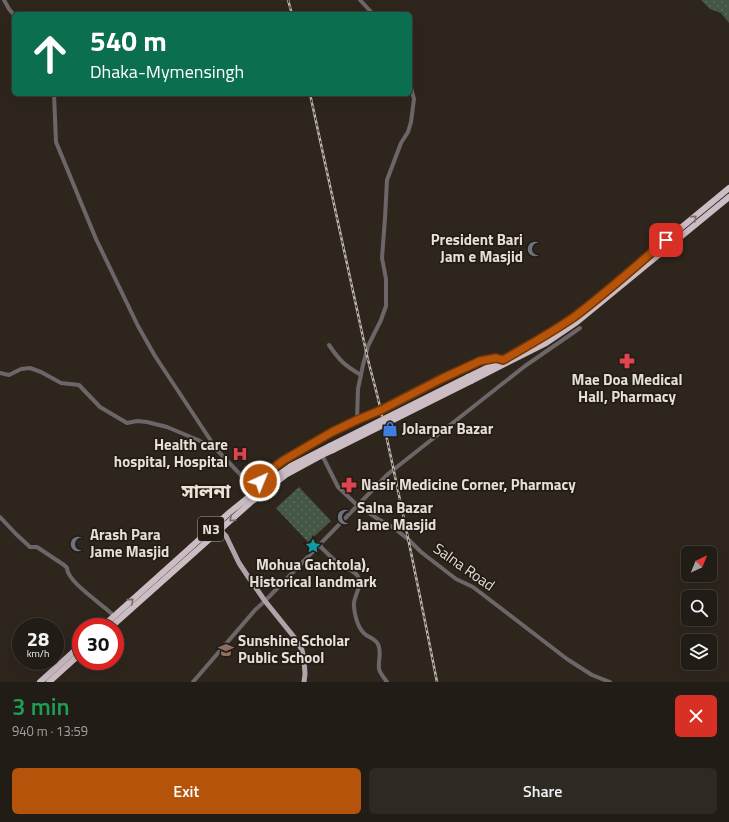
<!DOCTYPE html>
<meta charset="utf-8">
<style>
body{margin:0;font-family:"Titillium Web","Noto Sans Bengali",sans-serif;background:#2e2923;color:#f1f3f6;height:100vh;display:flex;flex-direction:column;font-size:15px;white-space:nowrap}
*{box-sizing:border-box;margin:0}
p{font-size:13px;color:#a2a1a1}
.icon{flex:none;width:22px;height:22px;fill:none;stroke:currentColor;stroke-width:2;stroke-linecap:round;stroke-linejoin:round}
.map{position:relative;height:682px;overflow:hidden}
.panel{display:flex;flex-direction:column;background:#221c16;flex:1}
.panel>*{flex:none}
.top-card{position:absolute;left:12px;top:12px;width:400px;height:84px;border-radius:6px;box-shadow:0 4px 16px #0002,0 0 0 1px #3f3a35;background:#0b6e4f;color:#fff;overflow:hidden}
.needle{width:26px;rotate:43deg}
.buttons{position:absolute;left:681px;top:546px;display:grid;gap:8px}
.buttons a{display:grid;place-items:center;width:36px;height:36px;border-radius:6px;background:#221c16;box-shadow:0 4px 16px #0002,0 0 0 1px #3f3a35;font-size:20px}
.speed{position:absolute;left:12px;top:618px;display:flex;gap:8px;font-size:20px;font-weight:700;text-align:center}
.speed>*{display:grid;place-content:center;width:52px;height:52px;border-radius:50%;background:#221c16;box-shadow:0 4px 16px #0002,0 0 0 1px #3f3a35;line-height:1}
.speed small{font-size:10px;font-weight:400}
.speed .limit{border:6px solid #d22;background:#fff;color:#111}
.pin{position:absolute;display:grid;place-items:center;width:34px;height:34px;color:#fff;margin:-17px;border-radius:8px;box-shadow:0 2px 6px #0006}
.me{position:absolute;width:44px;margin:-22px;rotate:44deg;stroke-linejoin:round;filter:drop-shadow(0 0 3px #0008)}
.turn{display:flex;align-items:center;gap:14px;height:84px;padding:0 12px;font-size:18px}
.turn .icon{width:52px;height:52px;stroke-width:2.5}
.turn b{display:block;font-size:28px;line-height:34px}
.round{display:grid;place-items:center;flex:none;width:42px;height:42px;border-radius:6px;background:#2e2923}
.summary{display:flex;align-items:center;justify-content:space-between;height:68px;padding:0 12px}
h1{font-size:24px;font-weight:600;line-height:30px;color:#1e9e55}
.button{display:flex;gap:8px;margin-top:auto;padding:8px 12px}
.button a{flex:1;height:46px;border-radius:6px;background:#b45309;color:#fff;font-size:16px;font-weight:600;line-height:46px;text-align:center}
.button a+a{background:#2e2923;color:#f1f3f6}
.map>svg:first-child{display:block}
.park{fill:url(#park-dots)}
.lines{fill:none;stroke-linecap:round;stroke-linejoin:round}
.minor{stroke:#6c6669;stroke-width:4}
.major{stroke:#b0a4aa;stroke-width:5}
.highway{stroke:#ccbdc4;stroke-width:6}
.rail-casing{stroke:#bab4ad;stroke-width:2.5}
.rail{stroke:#241c14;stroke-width:1;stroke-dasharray:3;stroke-linecap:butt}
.highway-bridge{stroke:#ccbdc4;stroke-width:6}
.oneway{stroke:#786c6c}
.route-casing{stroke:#753606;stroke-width:10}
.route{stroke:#b45309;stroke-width:7}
.labels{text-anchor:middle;stroke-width:3.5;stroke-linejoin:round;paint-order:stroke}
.shield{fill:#241c14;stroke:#aaa49e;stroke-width:1}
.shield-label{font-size:14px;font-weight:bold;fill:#e4dfd9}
.poi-label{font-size:15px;font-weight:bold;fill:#e4dfd9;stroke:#241c14;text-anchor:start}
.street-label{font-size:15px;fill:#e4dfd9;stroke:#241c14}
.district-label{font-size:19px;font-weight:bold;fill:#ece2d6;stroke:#241c14}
</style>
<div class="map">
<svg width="729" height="682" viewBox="0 0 729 682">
<defs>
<pattern id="park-dots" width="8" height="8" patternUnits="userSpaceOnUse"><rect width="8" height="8" fill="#445644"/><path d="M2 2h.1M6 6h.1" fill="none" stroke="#5f6e5e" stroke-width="1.8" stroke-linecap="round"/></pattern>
</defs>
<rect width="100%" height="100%" fill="#2e261d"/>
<!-- park -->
<g class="park">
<path d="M701,0h28v23l-8,-10 -11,-4z"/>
<path d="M299,487l32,34 -23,21 -32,-34z"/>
</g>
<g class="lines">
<!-- minor -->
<g class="minor">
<path d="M4,0l5,9 5,6"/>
<path d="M360,0l13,14"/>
<path d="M410,51v1"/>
<path d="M54,94l2,48 40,97 42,87 17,30 62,94"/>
<path d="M329,345c11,16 15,20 32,30"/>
<path d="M0,373l9,2 12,-6 9,-1 11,4 20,11 18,2 21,22 27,16 10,-2 10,1 20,5 31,13 19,10 39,41"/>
<path d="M357,420l1,-31 5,-24 5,-19 13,-26 5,-14v-27l-4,-21 3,-40 2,-38 14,-37 7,-11 3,-10 3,-23 -4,-15"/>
<path d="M322,455l16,32 19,18 21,14 16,9 15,12 12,12 35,27 17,8 94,72 25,16 18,7"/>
<path d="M264,486l-4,-5v-2l7,-7 17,-12 48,-28 25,-12 24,-10 60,-31 34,-16 20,-5 8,2"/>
<path d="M0,517l16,17 14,13h7l27,18 3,3c0,14 37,37 47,48"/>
<path d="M319,545c7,7 14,15 23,21 5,3 11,4 15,9 8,10 -5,21 -3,32 1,9 4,22 12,28 5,3 9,4 12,9 4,8 0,16 1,25 1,4 5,9 8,13"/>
<path d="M193,682l62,-72 10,-9 123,-127 137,-108 55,-38"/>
</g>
<!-- major -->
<path class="major" d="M220,530l6,6 13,27 10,15 16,23 29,36 8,13 2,9 1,15 -1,8"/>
<!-- highway -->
<g class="highway">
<path d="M468,377l35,-17 39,-22 31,-21 156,-129"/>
<path d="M471,381l75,-38 31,-21 152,-125"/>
<path d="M102,627l128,-115 26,-21 35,-25 39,-20"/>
<path d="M111,627l139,-124 37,-29 35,-19 11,-5"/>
<path d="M40,682l41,-37"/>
<path d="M49,682l32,-29"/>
</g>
<defs>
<g id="rail">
<path d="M288,0l4,14"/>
<path d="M310,94c19,86 37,171 56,257 4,19 10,37 14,56 20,91 39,183 57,275"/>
</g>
</defs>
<!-- rail casing -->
<use href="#rail" class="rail-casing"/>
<!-- rail -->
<use href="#rail" class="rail"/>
<!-- highway-bridge -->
<g class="highway-bridge">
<path d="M330,446l138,-69"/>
<path d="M333,450l138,-69"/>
</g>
</g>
<!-- one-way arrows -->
<defs><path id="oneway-chevron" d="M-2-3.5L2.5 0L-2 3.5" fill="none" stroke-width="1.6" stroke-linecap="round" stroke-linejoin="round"/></defs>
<g class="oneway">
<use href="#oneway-chevron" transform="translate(694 218) rotate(-40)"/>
<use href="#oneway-chevron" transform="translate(232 519) rotate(138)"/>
<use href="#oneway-chevron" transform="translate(131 601) rotate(-41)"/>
</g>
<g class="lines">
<defs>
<path id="route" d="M260,481v-2l1,-2 23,-17 48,-28 25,-12 24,-10 60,-31 39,-18 16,-3 7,2c24,-14 48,-27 71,-43 32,-24 62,-51 92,-77"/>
</defs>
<!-- route casing -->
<use href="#route" class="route-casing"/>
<!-- route -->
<use href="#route" class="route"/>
</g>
<!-- icons -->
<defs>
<symbol id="mosque-bare" viewBox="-9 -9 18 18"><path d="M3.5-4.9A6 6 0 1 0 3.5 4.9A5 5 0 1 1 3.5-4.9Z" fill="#6b7280" stroke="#241c14" stroke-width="2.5" paint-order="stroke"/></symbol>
<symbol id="pharmacy-bare" viewBox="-9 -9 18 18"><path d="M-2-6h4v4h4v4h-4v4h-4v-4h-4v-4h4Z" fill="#e0444e" stroke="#241c14" stroke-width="2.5" paint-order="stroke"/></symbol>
<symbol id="shop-bare" viewBox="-9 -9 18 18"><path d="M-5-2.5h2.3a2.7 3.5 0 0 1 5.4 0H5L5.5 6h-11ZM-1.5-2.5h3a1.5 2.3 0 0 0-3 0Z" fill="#3f7fe0" stroke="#241c14" stroke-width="2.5" paint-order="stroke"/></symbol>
<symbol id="hospital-bare" viewBox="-9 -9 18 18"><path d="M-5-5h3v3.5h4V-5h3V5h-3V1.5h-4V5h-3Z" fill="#e0444e" stroke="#241c14" stroke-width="2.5" paint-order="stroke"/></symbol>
<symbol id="sight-bare" viewBox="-9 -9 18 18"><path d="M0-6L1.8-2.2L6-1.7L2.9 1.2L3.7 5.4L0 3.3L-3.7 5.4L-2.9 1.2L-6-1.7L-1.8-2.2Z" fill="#0f9aa8" stroke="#241c14" stroke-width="2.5" paint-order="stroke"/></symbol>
<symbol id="school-bare" viewBox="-9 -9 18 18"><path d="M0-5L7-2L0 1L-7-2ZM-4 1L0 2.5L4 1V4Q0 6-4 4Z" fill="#8d6e63" stroke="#241c14" stroke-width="2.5" paint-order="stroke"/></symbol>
</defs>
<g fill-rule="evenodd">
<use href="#mosque-bare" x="524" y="238" width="22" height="22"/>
<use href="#pharmacy-bare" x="616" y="350" width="22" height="22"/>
<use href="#shop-bare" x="379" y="418" width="22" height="22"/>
<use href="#hospital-bare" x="229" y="443" width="22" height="22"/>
<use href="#pharmacy-bare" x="338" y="474" width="22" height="22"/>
<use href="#mosque-bare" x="334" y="506" width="22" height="22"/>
<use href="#mosque-bare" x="67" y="533" width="22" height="22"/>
<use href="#sight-bare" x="302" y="535" width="22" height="22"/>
<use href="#school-bare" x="215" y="639" width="22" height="22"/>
</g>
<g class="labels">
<!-- shield labels -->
<rect class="shield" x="198" y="517" width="26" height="24" rx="3"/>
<g class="shield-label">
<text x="211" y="534">N3</text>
</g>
<!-- poi labels -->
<g class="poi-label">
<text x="523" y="245" text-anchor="end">President Bari<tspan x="523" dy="17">Jam e Masjid</tspan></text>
<text x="627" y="385" text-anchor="middle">Mae Doa Medical<tspan x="627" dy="17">Hall, Pharmacy</tspan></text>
<text x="402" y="434">Jolarpar Bazar</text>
<text x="228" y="450" text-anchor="end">Health care<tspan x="228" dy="17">hospital, Hospital</tspan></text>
<text x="361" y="490">Nasir Medicine Corner, Pharmacy</text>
<text x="357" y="513">Salna Bazar<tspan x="357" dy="17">Jame Masjid</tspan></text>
<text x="90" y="540">Arash Para<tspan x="90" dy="17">Jame Masjid</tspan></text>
<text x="313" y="570" text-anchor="middle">Mohua Gachtola),<tspan x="313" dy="17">Historical landmark</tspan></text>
<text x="238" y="646">Sunshine Scholar<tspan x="238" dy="17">Public School</tspan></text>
</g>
<!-- street labels -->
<g class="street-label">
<text transform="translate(464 567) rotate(35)" y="5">Salna Road</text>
</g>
<!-- district labels -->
<g class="district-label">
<text x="206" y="498">সালনা</text>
</g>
</g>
</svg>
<div class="buttons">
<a><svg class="needle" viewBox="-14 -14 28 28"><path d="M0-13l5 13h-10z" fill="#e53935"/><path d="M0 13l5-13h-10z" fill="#a2a1a1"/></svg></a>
<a><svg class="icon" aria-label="search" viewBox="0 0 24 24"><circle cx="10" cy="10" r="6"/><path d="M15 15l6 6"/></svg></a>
<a><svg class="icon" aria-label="layers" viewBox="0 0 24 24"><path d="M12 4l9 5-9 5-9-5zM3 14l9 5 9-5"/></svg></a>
</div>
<div class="speed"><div>28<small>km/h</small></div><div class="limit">30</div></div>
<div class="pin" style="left:666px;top:240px;background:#d93025"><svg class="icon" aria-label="arrive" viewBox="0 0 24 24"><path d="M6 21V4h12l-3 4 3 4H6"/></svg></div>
<svg class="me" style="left:260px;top:481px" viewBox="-20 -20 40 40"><circle r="17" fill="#b45309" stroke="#fff" stroke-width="3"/><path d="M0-11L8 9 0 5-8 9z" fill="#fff"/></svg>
<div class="top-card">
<div class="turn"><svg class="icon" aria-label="ahead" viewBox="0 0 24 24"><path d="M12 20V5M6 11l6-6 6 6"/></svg><div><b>540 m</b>Dhaka-Mymensingh</div></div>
</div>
</div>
<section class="panel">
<div class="summary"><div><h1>3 min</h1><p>940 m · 13:59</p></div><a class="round" style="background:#d93025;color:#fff"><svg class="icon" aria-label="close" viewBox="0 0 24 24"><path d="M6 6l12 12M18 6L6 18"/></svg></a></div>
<div class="button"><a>Exit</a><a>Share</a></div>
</section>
